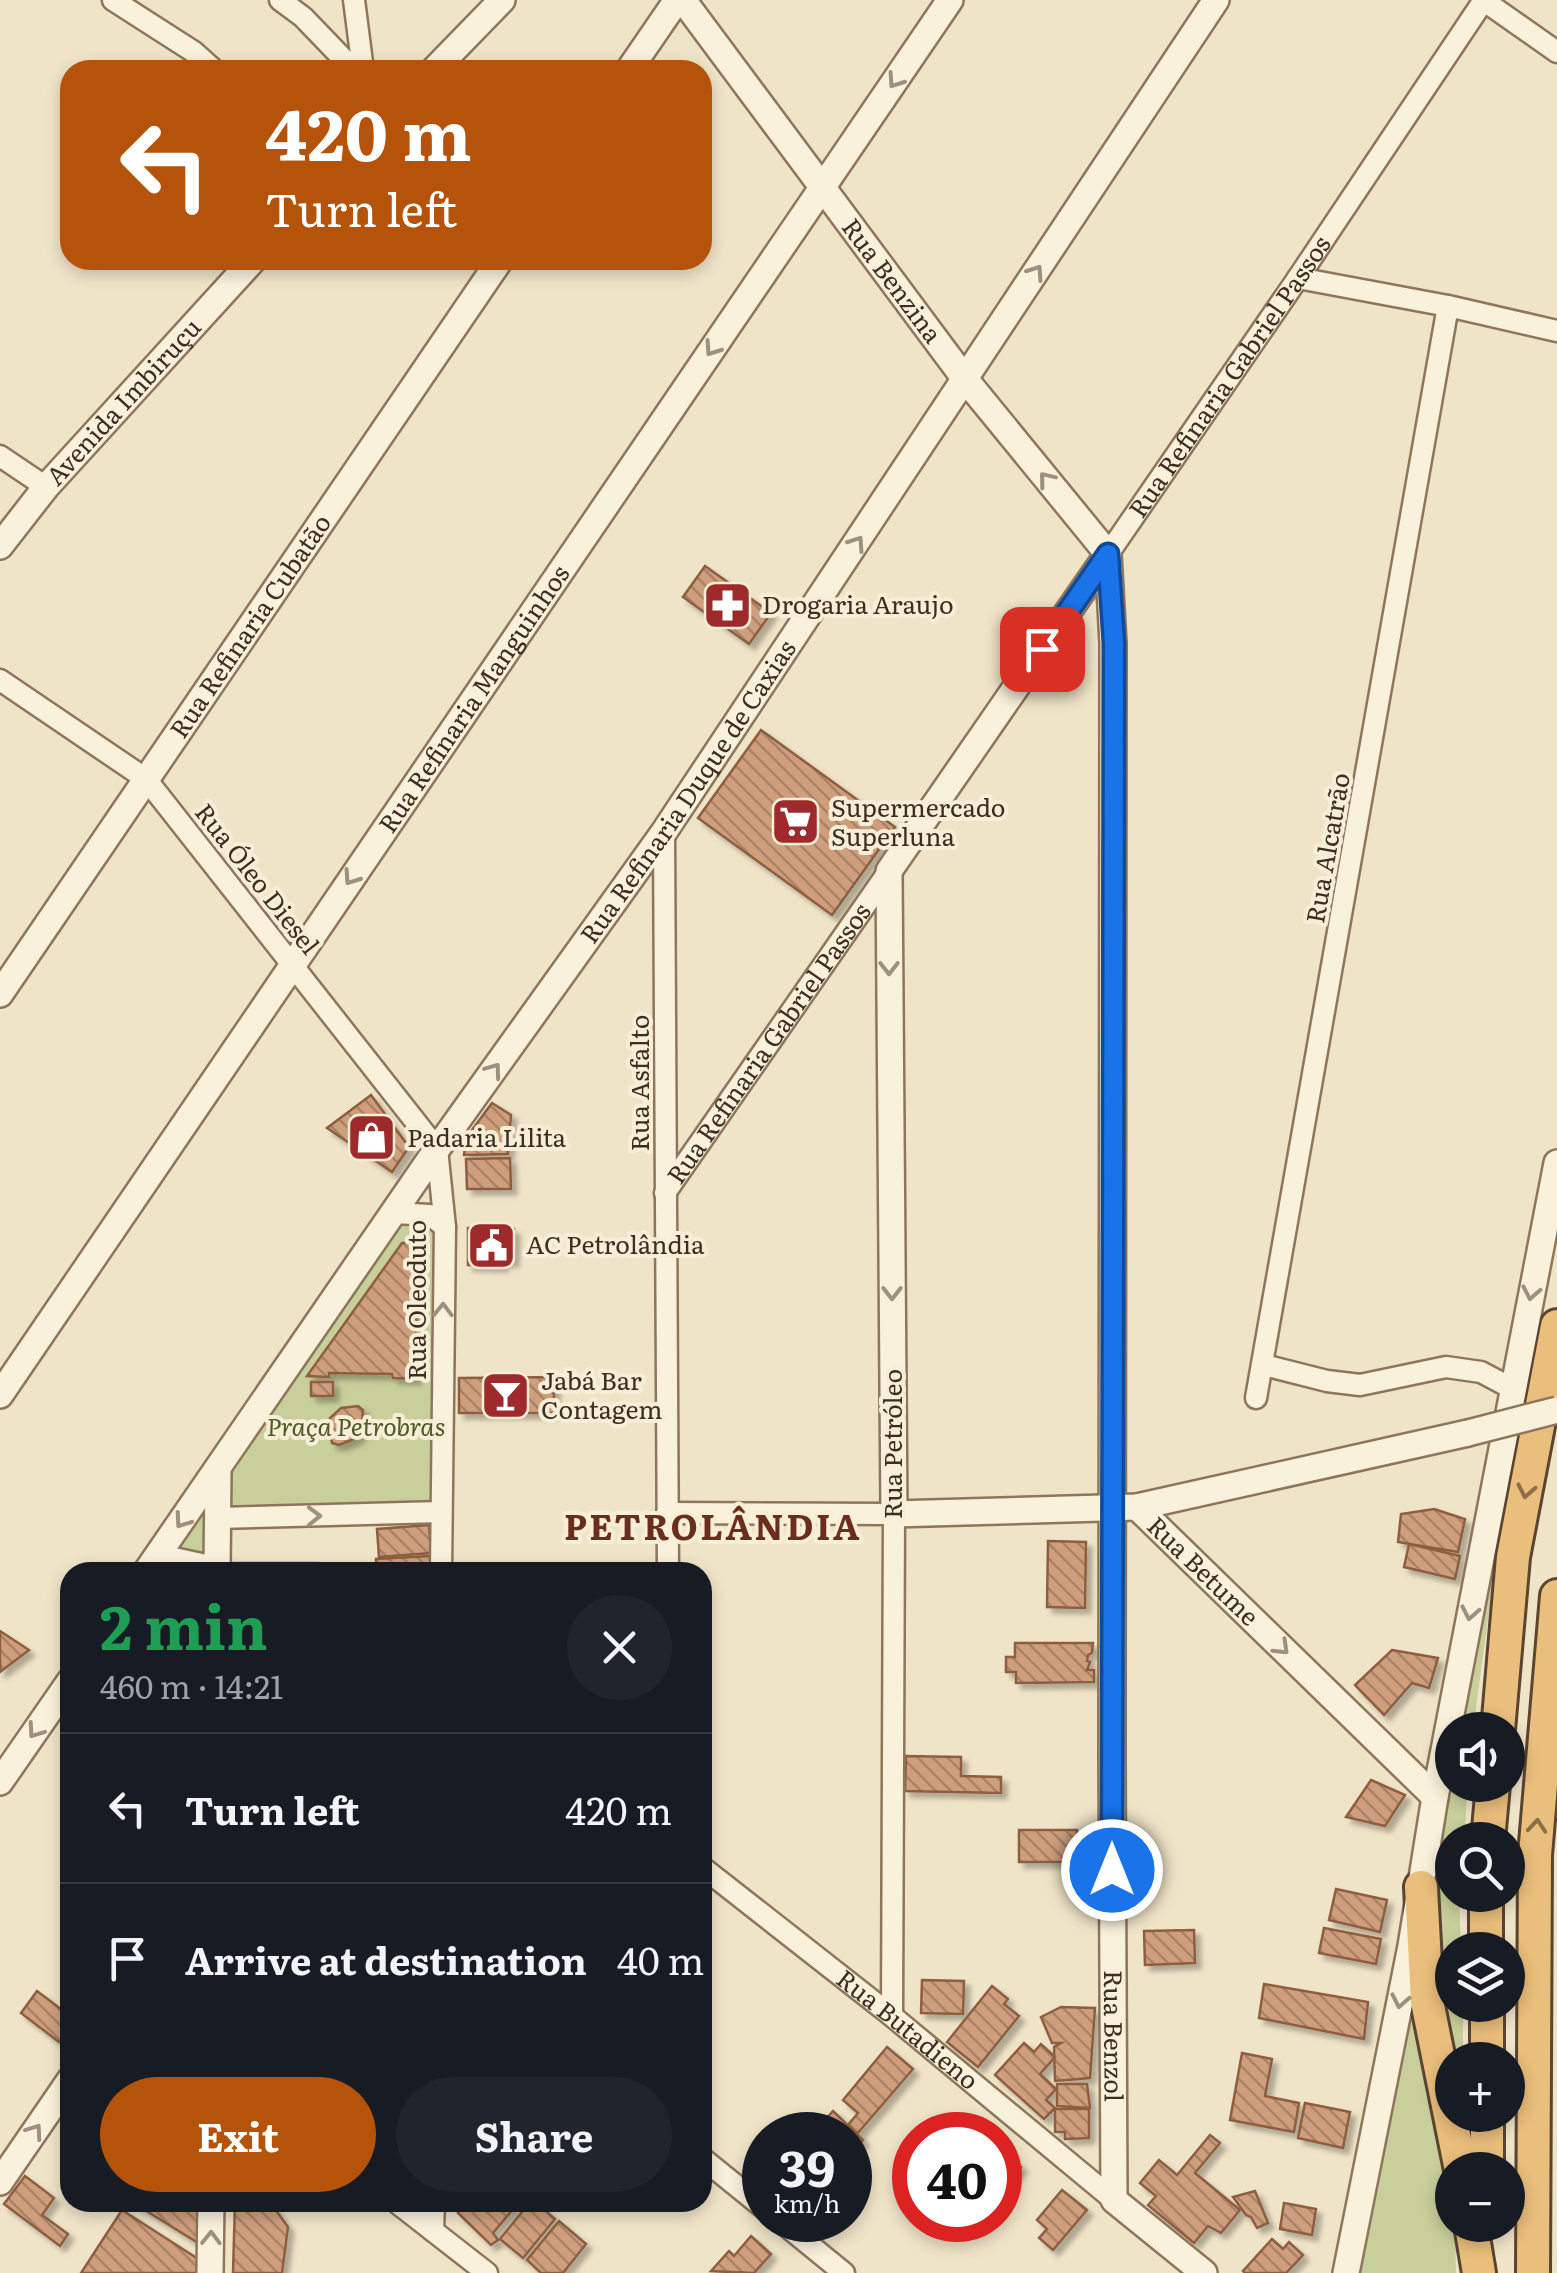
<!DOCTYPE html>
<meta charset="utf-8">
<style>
body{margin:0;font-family:Literata,serif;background:#20242c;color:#f1f3f6;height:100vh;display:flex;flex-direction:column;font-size:38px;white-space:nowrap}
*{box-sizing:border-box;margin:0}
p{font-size:32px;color:#9ea1a6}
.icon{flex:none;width:55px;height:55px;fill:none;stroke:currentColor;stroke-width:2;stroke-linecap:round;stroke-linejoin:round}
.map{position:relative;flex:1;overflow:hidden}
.side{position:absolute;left:60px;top:1562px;width:652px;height:650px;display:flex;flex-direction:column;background:#171b24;border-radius:30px;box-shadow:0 5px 15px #0003}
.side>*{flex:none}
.top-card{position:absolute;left:60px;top:60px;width:652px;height:210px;border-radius:30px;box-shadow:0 5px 15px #0003;background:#b45309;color:#fff;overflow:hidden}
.controls{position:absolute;left:1435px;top:1712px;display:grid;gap:20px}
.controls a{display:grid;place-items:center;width:90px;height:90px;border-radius:50%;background:#171b24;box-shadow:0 5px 15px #0003;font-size:50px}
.speed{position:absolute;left:742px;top:2112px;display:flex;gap:20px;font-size:50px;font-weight:700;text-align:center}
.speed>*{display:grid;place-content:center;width:130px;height:130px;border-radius:50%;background:#171b24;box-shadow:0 5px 15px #0003;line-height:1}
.speed small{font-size:25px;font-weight:400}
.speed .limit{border:15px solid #d22;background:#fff;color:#111}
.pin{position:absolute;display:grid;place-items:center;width:85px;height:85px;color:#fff;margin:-42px;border-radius:20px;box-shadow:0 5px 15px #0006}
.me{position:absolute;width:110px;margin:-55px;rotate:0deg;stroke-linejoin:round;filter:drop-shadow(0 0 8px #0008)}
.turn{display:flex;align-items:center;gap:35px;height:210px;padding:0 40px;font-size:45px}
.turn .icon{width:130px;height:130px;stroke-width:2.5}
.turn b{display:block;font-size:70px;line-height:85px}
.round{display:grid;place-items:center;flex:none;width:105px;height:105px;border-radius:52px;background:#20242c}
.head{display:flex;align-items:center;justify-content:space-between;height:170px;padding:0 40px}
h1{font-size:60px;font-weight:700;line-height:75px;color:#1e9e55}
.primary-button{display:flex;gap:20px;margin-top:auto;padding:20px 40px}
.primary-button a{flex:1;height:115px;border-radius:60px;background:#b45309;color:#fff;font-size:40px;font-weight:700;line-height:115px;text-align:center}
.primary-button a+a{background:#20242c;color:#f1f3f6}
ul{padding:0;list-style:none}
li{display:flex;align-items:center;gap:30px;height:150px;padding:0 40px;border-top:2px solid #363941}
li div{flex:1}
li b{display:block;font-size:38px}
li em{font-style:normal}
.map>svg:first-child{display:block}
.green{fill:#c9cf9b}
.building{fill:url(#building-back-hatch);stroke:#8d5f41;stroke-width:2.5;filter:url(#shadow)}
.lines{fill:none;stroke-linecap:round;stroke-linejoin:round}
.minor-casing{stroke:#8d765c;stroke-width:25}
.tertiary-casing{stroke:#8d765c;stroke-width:30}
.trunk-casing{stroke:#5b4430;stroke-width:38}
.minor{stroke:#faf1dc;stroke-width:20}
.tertiary{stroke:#faf1dc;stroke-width:25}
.trunk{stroke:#eabe7c;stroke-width:32}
.tertiary-bridge-casing{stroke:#8d765c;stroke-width:30;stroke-linecap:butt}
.tertiary-bridge{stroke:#faf1dc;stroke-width:25}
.oneway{stroke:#9c907e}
.oneway2{stroke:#8b6f49}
.route-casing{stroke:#114b97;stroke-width:25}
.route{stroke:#1a73e8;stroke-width:18}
.labels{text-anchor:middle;stroke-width:8;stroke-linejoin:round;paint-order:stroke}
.street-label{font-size:25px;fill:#3d2e20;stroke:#f7eed8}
.poi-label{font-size:25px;fill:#3d2e20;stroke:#f7eed8;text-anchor:start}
.park-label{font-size:25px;font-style:italic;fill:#4d5a26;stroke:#f7eed8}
.district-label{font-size:35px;font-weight:bold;letter-spacing:2.5px;fill:#6b2e1e;stroke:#f7eed8}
</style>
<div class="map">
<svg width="1557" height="2273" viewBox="0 0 1557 2273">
<defs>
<pattern id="building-back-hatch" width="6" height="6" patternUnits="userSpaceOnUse" patternTransform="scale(2.5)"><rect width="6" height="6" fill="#cf9f7d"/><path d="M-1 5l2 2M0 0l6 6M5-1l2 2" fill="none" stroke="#a98266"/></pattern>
<filter id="shadow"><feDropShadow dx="5.5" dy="5.5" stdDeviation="2.5" flood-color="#0004"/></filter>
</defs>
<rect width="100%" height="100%" fill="#f0e4c8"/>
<!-- green -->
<g class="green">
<path d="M403,1220h22l15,10 -4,279 -206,1 -1,-44z"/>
<path d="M1513,1433l-40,297h-15z"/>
<path d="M207,1509v47l-34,-8z"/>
<path d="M1452,1761v24h16l-4,55h-12v55h7l2,55h-9v55h11v55h-11l-19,-113 7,-121z"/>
<path d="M1413,1994l39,215v16h3l1,48h-96z"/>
</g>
<!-- building -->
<g class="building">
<path d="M705,566l66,47 -22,31 -66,-47z"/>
<path d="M761,730l134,97 -63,88 -134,-97z"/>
<path d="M371,1095l38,52 -17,25 -65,-44z"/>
<path d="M492,1103l19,12 -3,39 -44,1 2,-17z"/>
<path d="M510,1158l1,31h-44l-1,-30z"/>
<path d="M468,1228l46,1 -1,32h-11v5l-34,-1z"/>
<path d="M402,1243h16l-3,136 -22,-1 -1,-4 -63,-1v4l-22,-1z"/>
<path d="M554,1377v36h-95v-35z"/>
<rect x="311" y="1382" width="22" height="14"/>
<path d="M358,1406l5,4 -2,21 -4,7 -18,7 -7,-2 -3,-13 1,-12 11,-10z"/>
<path d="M1434,1509l31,10 -7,33 -60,-10 3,-28z"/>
<path d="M429,1525l2,28 -52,4 -2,-28z"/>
<path d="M1048,1541l38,1 -1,66 -38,-1z"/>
<path d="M1409,1544l51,12 -5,23 -51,-12z"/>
<path d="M430,1556l1,16h-55v-13z"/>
<rect x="227" y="1563" width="91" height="9"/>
<path d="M0,1631l29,19 -29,22z"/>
<path d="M1015,1643h78l-1,10 -4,2 -1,6 3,1 -3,8h7v12l-78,1v-11h-10v-15h9z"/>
<path d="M1392,1650l46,8 -9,30 -17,-5 -28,32 -29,-30z"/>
<path d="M906,1756l55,1v19l40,1v16l-96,-2z"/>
<path d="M1371,1780l34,15 -20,31 -39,-9z"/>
<rect x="1019" y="1830" width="58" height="32"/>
<path d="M1336,1889l51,11 -7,32 -51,-12z"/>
<path d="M1324,1928l57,11 -5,25 -57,-11z"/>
<path d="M1194,1930l1,33 -50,2 -1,-34z"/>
<path d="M922,1980l42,1 -1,33 -42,-1z"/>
<path d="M1264,1984l104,18 -4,37 -105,-21z"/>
<path d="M992,1986l16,13 -4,5 15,12 -41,51 -31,-25z"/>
<path d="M37,1991l33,25v11l-11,15 -38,-29z"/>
<path d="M1061,2007l34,1 -5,70 -35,3 -1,-34 7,-4h-9l-11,-26z"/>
<path d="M1024,2043l10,9 7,-8 14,13 -15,17 16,15 -10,11 9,8 -11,11 -49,-44z"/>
<path d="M887,2047l26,22 -56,65 -9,-9 10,-12 -15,-13z"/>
<path d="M1242,2053l30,6 -7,37 34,7 -5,29 -64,-12z"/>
<path d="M1057,2084h30l3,24 -33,-2z"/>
<path d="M1305,2103l45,9 -7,36 -45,-10z"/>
<path d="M1055,2109h34v29l-24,1v-7h-10z"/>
<path d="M833,2111l30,29 -13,14v-19h-29l-5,-5z"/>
<path d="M1210,2135l10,8 -25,30 45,37 -19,23 -13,-7 -14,17 -46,-38 8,-9 -16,-13 19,-23 18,15z"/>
<path d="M1000,2150l21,17 -21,27z"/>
<path d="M25,2176l29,22 -12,17 26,19 -8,12 -56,-42z"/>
<path d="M1062,2190l25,20 -34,40 -14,-12 8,-9 -10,-9z"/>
<path d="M1255,2191l13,32 -11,5 -6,-11 -5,-2 -13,-18z"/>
<path d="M132,2202h72l-1,44z"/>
<path d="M235,2202h35l18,25 -6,46h-49z"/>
<path d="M458,2202h61l-26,31 5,7 -7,5 -33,-32z"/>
<path d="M530,2202h5l20,17 -32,39 -23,-19z"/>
<path d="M1284,2203l32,6 -4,26 -32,-6z"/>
<path d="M122,2210l84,54 -7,9h-118z"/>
<path d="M559,2221l27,23 -23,29h-22l-14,-13z"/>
<path d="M751,2236l20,18 -17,19 -43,-2 18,-20 5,5z"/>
<path d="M1272,2239l11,10 6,-7 14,13 -17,18h-41l-2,-2z"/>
</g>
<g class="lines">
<defs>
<g id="minor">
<path d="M113,0l81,52 20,18"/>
<path d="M280,0l23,17 51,53"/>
<path d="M354,0l9,70"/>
<path d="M1483,0l74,52"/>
<path d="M1298,278l150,28 109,25"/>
<path d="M0,456l46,31"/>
<path id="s1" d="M1108,554l190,-276 186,-278"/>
<path d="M0,680l146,99 291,370 8,78 -4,345"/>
<path d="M664,832l4,740"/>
<path id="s2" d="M665,1193l224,-322"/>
<path d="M394,1213l36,2 15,12"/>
<path d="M1264,1365l63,16 33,4 86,-18 35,5 32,17"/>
<path d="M1256,1398l192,-1092"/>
<path d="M667,1513l227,1 -2,502"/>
<path d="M217,1518l224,-6"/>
<path id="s3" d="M702,1867l190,149 222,184"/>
<path d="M702,2158l63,51"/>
<path d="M396,2202l91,71"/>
<path d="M779,2220l65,53"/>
<path d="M433,2231l1,-29"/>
</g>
<g id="tertiary">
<path id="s4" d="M683,0l282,379 143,175"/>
<path d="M434,70l68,-70"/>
<path d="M629,70l48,-70"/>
<path id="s5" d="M0,546l46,-59 207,-227"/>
<path id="s6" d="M1108,554l5,89 -1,1116 2,441 90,73"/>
<path d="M1108,554l-219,317 5,643 243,-7 331,-74"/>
<path id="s7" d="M0,994l500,-734"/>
<path id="s8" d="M0,1395l950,-1395"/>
<path id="s9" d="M1137,1507l298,290"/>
<path d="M157,1557l60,13"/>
<path id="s10" d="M146,1572l291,-423 227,-317 552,-832"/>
<path d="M217,1572l1,-102"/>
<path d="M0,1782l70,-101"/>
<path d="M0,2182l70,-102"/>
<path d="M210,2273l1,-71"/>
<path d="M1346,2273l65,-327 24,-149 122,-634"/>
</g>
<g id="trunk">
<path d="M1498,1730l15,-173 44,-231"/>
<path d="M1488,1840l5,-55"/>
<path d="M1421,1887l6,114 34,169"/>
<path d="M1486,1895v55"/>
<path d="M1487,2005v55"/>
<path d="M1487,2115v55"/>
<path d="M1471,2225l8,48"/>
<path d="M1533,2273l2,-418 22,-259"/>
</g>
</defs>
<!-- minor casing -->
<use href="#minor" class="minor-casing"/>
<!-- tertiary casing -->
<use href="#tertiary" class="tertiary-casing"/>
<!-- trunk casing -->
<use href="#trunk" class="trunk-casing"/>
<!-- minor -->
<use href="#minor" class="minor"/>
<!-- tertiary -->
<use href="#tertiary" class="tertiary"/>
<!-- trunk -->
<use href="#trunk" class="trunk"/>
<defs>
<path id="tertiary-bridge" d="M1468,1433l89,-23"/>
</defs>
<!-- tertiary-bridge casing -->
<use href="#tertiary-bridge" class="tertiary-bridge-casing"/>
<!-- tertiary-bridge -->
<use href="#tertiary-bridge" class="tertiary-bridge"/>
</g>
<!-- one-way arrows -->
<defs><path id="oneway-chevron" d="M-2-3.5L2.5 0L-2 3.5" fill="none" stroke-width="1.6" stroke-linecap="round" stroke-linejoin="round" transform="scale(2.5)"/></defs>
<g class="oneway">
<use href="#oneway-chevron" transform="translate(895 81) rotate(124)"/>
<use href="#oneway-chevron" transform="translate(1036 272) rotate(-56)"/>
<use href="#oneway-chevron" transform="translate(712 349) rotate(124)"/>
<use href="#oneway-chevron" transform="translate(1046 479) rotate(-129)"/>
<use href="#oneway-chevron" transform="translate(857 543) rotate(-56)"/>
<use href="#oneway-chevron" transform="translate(351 878) rotate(124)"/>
<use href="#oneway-chevron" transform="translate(889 968) rotate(90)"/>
<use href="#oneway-chevron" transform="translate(494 1070) rotate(-54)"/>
<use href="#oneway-chevron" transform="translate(892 1293) rotate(90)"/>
<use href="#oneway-chevron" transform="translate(1531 1293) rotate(101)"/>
<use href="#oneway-chevron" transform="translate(443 1310) rotate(-89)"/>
<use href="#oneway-chevron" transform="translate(314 1516) rotate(-1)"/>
<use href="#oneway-chevron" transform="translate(182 1521) rotate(125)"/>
<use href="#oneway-chevron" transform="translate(1470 1613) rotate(101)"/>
<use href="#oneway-chevron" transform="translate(1282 1648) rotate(44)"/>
<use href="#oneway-chevron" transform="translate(35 1731) rotate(125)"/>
<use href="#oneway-chevron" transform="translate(1400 2001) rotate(101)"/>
<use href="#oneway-chevron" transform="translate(35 2131) rotate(-55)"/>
<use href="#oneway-chevron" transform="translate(211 2238) rotate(-89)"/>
</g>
<g class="oneway2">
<use href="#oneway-chevron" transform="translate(1526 1491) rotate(101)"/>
<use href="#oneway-chevron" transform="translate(1537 1826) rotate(-85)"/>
</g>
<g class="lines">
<defs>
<path id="route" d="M1042,649l66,-95 6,89 -2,1227"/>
</defs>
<!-- route casing -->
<use href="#route" class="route-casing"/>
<!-- route -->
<use href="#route" class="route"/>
</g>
<!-- icons -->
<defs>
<symbol id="pharmacy-square" viewBox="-11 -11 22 22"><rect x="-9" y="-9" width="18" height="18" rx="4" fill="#9e2a2b" stroke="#f7eed8"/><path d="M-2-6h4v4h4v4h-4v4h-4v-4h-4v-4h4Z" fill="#fff"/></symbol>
<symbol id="supermarket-square" viewBox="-11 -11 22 22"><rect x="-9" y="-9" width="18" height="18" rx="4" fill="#9e2a2b" stroke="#f7eed8"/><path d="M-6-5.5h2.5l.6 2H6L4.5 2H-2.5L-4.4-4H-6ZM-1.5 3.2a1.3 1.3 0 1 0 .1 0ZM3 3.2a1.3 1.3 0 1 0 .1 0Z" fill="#fff"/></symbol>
<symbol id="shop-square" viewBox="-11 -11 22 22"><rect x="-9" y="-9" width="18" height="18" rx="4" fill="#9e2a2b" stroke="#f7eed8"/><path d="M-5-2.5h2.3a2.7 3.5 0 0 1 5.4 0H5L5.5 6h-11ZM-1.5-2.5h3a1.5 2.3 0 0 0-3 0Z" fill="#fff"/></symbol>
<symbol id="civic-square" viewBox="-11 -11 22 22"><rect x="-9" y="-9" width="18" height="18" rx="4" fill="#9e2a2b" stroke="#f7eed8"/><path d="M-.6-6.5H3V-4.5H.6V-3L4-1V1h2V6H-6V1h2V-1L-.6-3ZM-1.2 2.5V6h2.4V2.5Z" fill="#fff"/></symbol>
<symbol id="bar-square" viewBox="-11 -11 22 22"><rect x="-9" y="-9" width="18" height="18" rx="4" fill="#9e2a2b" stroke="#f7eed8"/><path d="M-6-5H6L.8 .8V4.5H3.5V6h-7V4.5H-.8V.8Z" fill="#fff"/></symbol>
</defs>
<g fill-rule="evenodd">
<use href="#pharmacy-square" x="700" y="578" width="55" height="55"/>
<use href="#supermarket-square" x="768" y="794" width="55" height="55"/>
<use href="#shop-square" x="344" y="1110" width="55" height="55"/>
<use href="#civic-square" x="464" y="1218" width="55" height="55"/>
<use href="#bar-square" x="478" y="1368" width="55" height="55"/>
</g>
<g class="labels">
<!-- street labels -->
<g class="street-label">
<text dy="9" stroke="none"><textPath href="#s4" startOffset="350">Rua Benzina</textPath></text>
<text dy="9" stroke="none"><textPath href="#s1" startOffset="215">Rua Refinaria Gabriel Passos</textPath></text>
<text dy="9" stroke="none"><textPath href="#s5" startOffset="190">Avenida Imbiruçu</textPath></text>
<text dy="9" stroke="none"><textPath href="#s7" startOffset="445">Rua Refinaria Cubatão</textPath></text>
<text dy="9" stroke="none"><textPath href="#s8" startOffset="842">Rua Refinaria Manguinhos</textPath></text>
<text dy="9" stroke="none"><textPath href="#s10" startOffset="950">Rua Refinaria Duque de Caxias</textPath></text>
<text transform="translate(1328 848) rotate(-80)" y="9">Rua Alcatrão</text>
<text transform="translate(257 879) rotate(52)" y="9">Rua Óleo Diesel</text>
<text dy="9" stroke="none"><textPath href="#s2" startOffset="182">Rua Refinaria Gabriel Passos</textPath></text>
<text transform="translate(640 1083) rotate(-90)" y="9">Rua Asfalto</text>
<text transform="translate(417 1300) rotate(-90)" y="9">Rua Oleoduto</text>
<text transform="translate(893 1444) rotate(-90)" y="9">Rua Petróleo</text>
<text dy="9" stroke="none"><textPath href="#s9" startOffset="92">Rua Betume</textPath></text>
<text dy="9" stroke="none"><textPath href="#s3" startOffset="262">Rua Butadieno</textPath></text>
<text dy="9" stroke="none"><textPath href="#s6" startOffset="1482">Rua Benzol</textPath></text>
</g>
<!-- poi labels -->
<g class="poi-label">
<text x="762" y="614">Drogaria Araujo</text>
<text x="831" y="817">Supermercado<tspan x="831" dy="29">Superluna</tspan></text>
<text x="407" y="1147">Padaria Lilita</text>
<text x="526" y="1254">AC Petrolândia</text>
<text x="541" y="1390">Jabá Bar<tspan x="541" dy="29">Contagem</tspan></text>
</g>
<!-- park labels -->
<g class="park-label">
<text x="356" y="1436">Praça Petrobras</text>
</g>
<!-- district labels -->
<g class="district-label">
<text x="713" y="1540">PETROLÂNDIA</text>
</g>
</g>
</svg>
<div class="controls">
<a><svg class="icon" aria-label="sound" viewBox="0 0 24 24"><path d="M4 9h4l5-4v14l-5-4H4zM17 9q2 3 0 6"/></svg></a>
<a><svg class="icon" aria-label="search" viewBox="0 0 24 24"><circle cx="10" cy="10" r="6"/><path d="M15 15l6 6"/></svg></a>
<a><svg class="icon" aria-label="layers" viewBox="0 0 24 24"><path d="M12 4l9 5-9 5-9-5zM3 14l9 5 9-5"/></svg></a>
<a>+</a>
<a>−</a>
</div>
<div class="speed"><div>39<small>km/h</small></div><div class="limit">40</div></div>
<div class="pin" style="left:1042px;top:649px;background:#d93025"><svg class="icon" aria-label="arrive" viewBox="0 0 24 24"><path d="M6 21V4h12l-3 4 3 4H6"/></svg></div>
<svg class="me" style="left:1112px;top:1870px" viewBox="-20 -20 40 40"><circle r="17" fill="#1a73e8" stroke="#fff" stroke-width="3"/><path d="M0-11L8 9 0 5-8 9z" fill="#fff"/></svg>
<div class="top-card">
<div class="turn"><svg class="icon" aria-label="left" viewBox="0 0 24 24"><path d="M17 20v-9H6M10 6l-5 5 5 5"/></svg><div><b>420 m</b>Turn left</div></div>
</div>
<section class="side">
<div class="head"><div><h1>2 min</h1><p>460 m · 14:21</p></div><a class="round"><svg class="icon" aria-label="close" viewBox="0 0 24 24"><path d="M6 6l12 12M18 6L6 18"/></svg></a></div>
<ul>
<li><svg class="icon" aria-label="left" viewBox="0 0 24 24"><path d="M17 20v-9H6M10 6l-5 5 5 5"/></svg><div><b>Turn left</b></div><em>420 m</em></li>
<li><svg class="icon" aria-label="arrive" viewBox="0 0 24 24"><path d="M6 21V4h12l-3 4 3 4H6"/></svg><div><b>Arrive at destination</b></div><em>40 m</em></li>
</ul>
<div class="primary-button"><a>Exit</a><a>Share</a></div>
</section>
</div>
